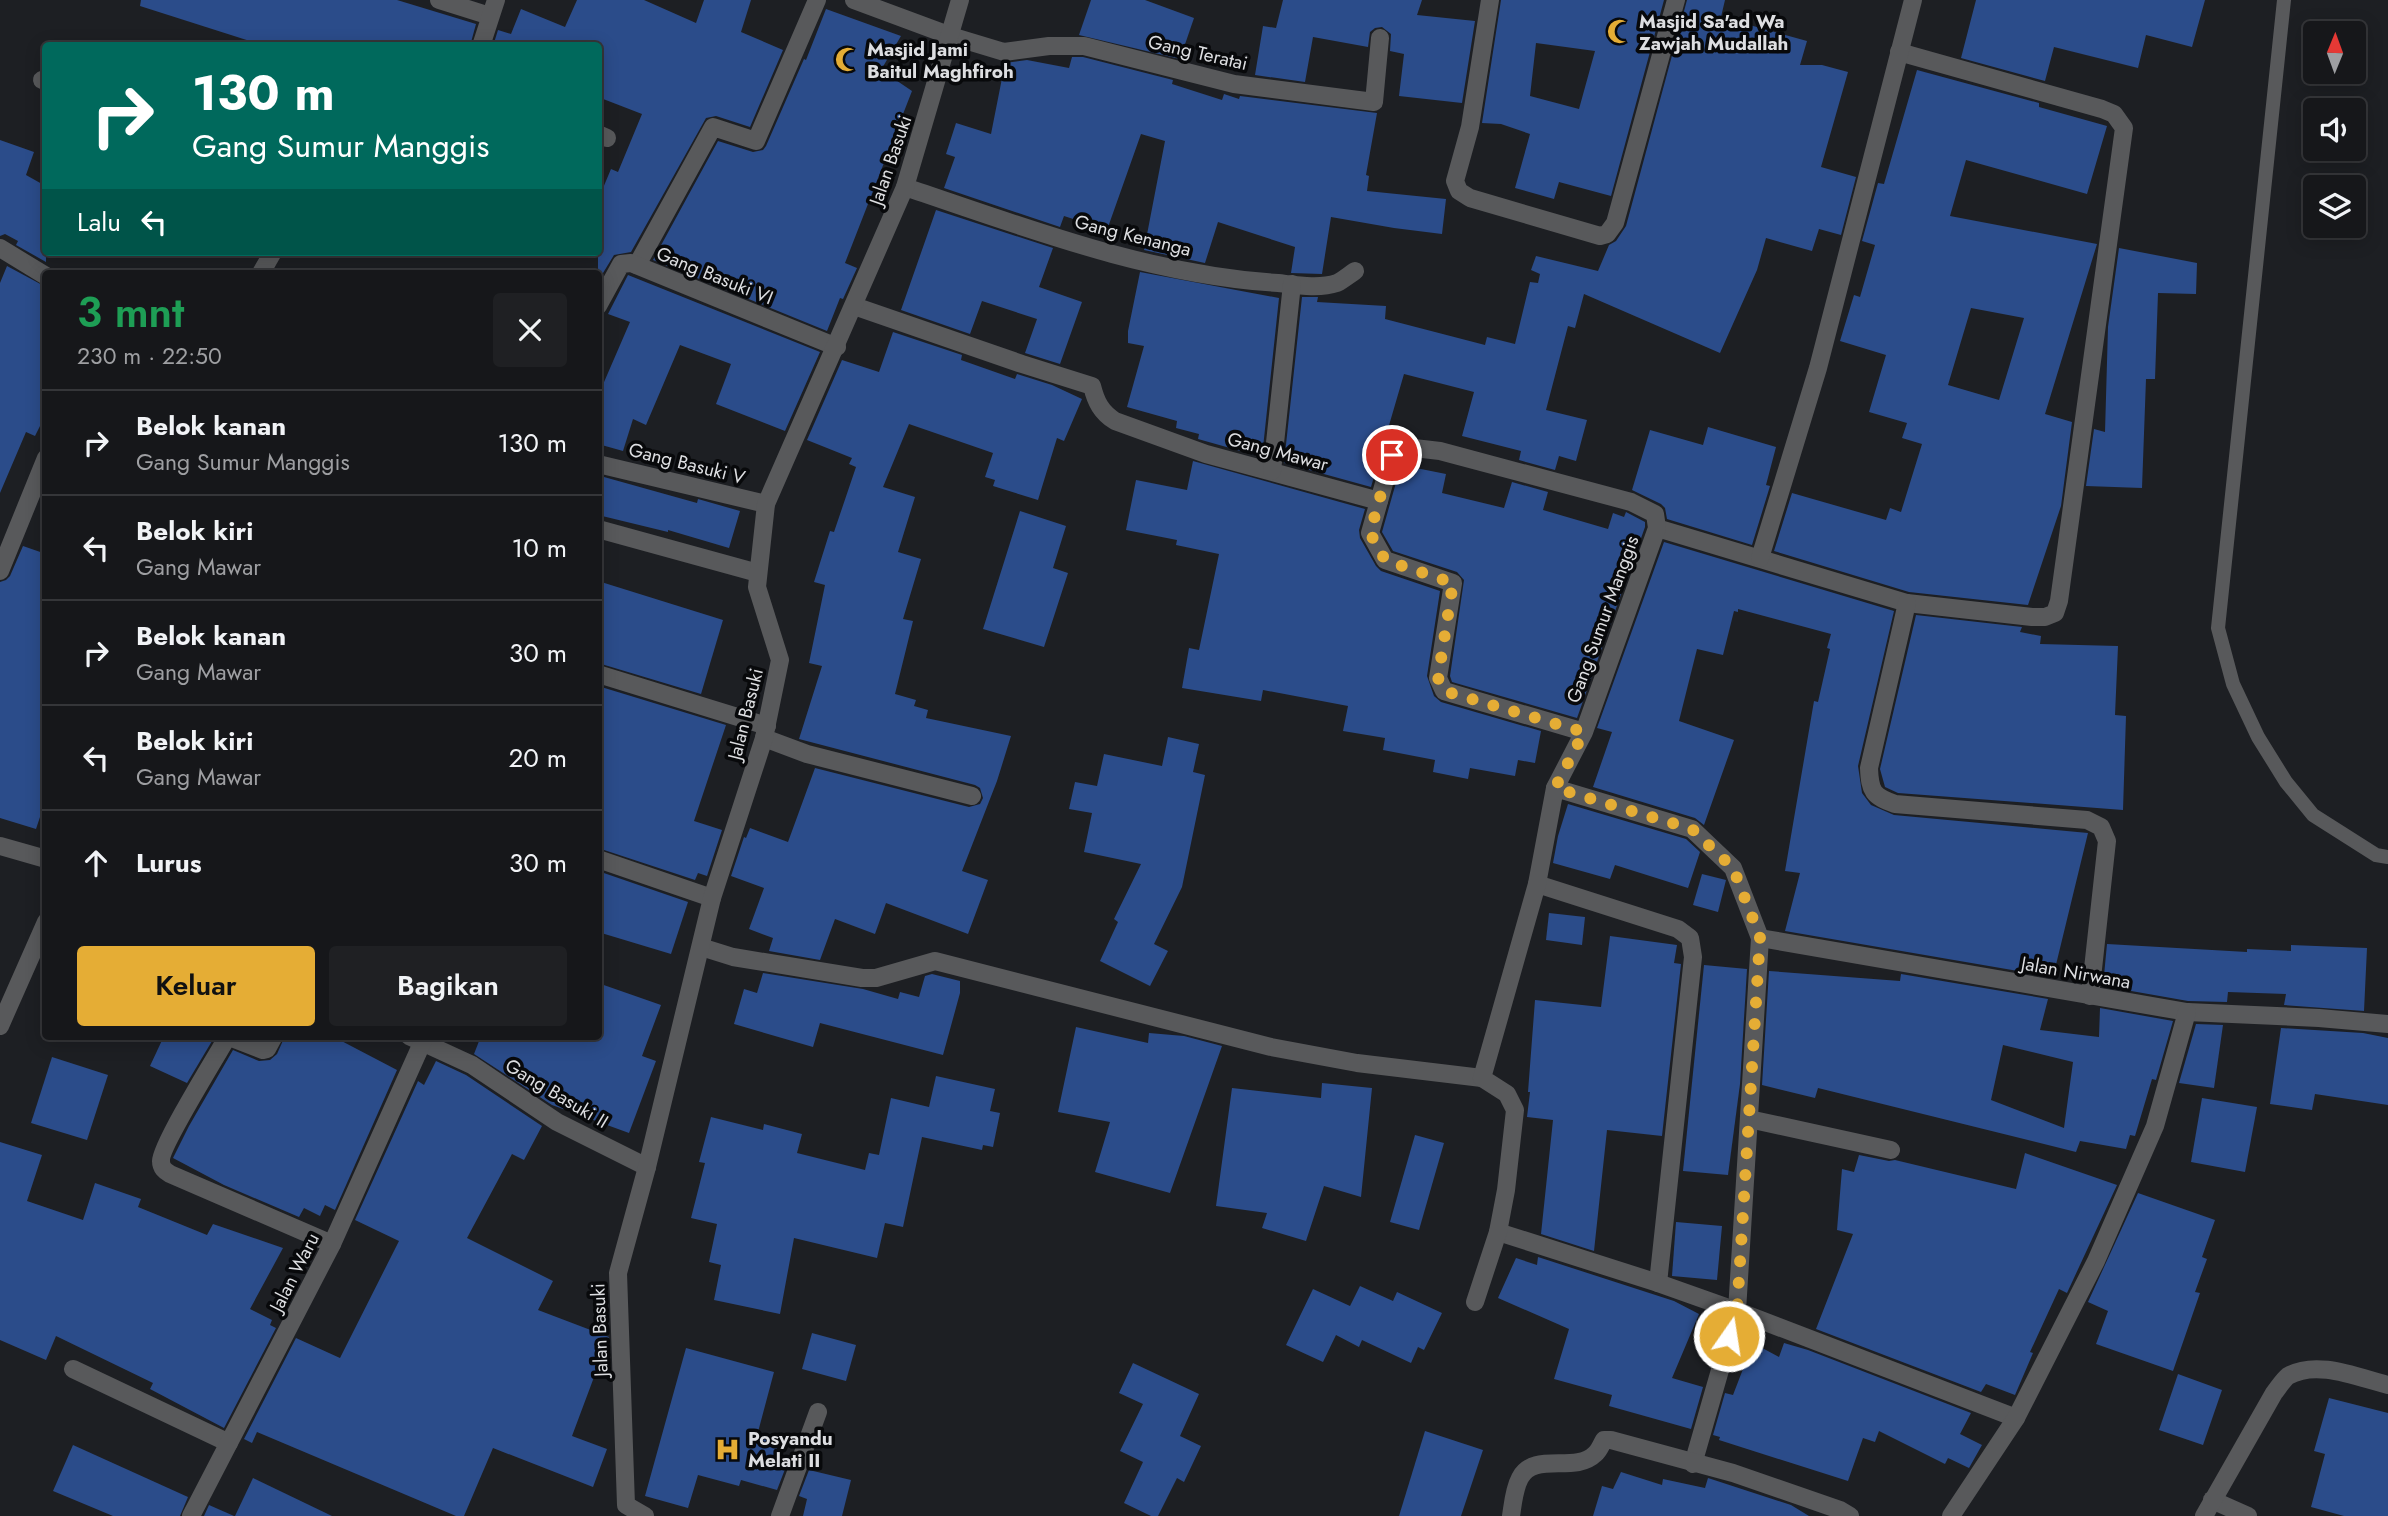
<!DOCTYPE html>
<html lang="id">
<meta charset="utf-8">
<style>
body{margin:0;font-family:Jost,sans-serif;background:#1f2023;color:#f1f3f6;height:100vh;display:flex;flex-direction:column;font-size:26px;white-space:nowrap}
*{box-sizing:border-box;margin:0}
p{font-size:23px;color:#9e9fa2}
.icon{flex:none;width:38px;height:38px;fill:none;stroke:currentColor;stroke-width:2;stroke-linecap:round;stroke-linejoin:round}
.map{position:relative;flex:1;overflow:hidden}
.side{position:absolute;left:42px;top:270px;width:560px;height:770px;display:flex;flex-direction:column;background:#16171a;border-radius:7px;box-shadow:0 4px 18px #0003,0 0 0 2px #353639}
.side>*{flex:none}
.guide{position:absolute;left:42px;top:42px;width:560px;height:214px;border-radius:7px;box-shadow:0 4px 18px #0003,0 0 0 2px #353639;background:#00695c;color:#fff;overflow:hidden}
.needle{width:46px;rotate:1deg}
.buttons{position:absolute;left:2303px;top:21px;display:grid;gap:14px}
.buttons a{display:grid;place-items:center;width:63px;height:63px;border-radius:7px;background:#16171a;box-shadow:0 4px 18px #0003,0 0 0 2px #353639;font-size:35px}
.pin{position:absolute;display:grid;place-items:center;width:60px;height:60px;color:#fff;margin:-30px;border:4px solid #fff;border-radius:50%;box-shadow:0 2px 7px #0007}
.me{position:absolute;width:77px;margin:-38px;rotate:13deg;stroke-linejoin:round;filter:drop-shadow(0 0 5px #0008)}
.turn{display:flex;align-items:center;gap:24px;height:147px;padding:0 35px;font-size:32px}
.turn .icon{width:91px;height:91px;stroke-width:2.5}
.turn b{display:block;font-size:49px;line-height:60px}
.then{display:flex;align-items:center;height:66px;padding:0 35px;background:#0003;gap:14px;font-size:26px}
.round{display:grid;place-items:center;flex:none;width:74px;height:74px;border-radius:7px;background:#1f2023}
.overview{display:flex;align-items:center;justify-content:space-between;height:119px;padding:0 35px}
h1{font-size:42px;font-weight:600;line-height:52px;color:#1e9e55}
.primary-button{display:flex;gap:14px;margin-top:auto;padding:14px 35px}
.primary-button a{flex:1;height:80px;border-radius:7px;background:#e5ad35;color:#111;font-size:28px;font-weight:600;line-height:80px;text-align:center}
.primary-button a+a{background:#1f2023;color:#f1f3f6}
ul{padding:0;list-style:none}
li{display:flex;align-items:center;gap:21px;height:105px;padding:0 35px;border-top:2px solid #353639}
li div{flex:1}
li b{display:block;font-size:26px}
li em{font-style:normal}
.map>svg:first-child{display:block}
.building{fill:#2b4c8a;fill-rule:evenodd}
.lines{fill:none;stroke-linecap:round;stroke-linejoin:round}
.service{stroke:#58595b;stroke-width:14}
.minor{stroke:#58595b;stroke-width:18}
.route{stroke:#e5ad35;stroke-width:12;stroke-dasharray:0 21.6}
.labels{text-anchor:middle;stroke-width:7;stroke-linejoin:round;paint-order:stroke}
.poi-label{font-size:19px;font-weight:bold;fill:#dddee1;stroke:#08090b;text-anchor:start}
.street-label{font-size:19px;fill:#dddee1;stroke:#08090b}
</style>
<div class="map">
<svg width="2388" height="1516" viewBox="0 0 2388 1516">
<rect width="100%" height="100%" fill="#1d1f23"/>
<!-- building -->
<g class="building">
<path d="M141,0h256l79,24 -6,22h-205l-125,-40z"/>
<path d="M577,0h67l52,23 8,-23h47l-10,32 42,18 -33,77 -34,-11 -10,2 -75,134 -17,3 -11,18h-5v-73l13,-31 7,3 24,-58 -44,-17v-51h-105l5,-16 13,4 10,-25 44,18z"/>
<path d="M1091,0h54l49,18 -14,41 -101,-24z"/>
<path d="M1283,0h139l-5,15 58,6 -13,82 -63,-7 5,-42 -14,-3 1,-17 -9,-7 -7,1 -5,4 -2,15 -55,-10 -8,45 -50,-7 8,-49 13,2z"/>
<path d="M1501,0h163l-53,196 -52,-14 -5,17 -39,-11 15,-54 -29,-10 -19,-1zM1536,43l59,8 -16,58 -49,-13z"/>
<path d="M1687,0h38l-4,17 86,24 -7,24h22l26,7 -27,95 35,10 -15,58 -22,-6 -7,22 -46,-13 -9,32 -37,83 -136,-59 -9,34 -7,-2 -22,84 41,10 -11,41 -17,-5 -4,14 -36,-10 2,-9 -59,-15 12,-44 -70,-18 -33,113 -87,-24 18,-166h16l-1,5 69,4 -1,13 100,26 2,-8 28,7 15,-62 8,1 2,-9 -9,-4 5,-14 62,15 11,-26 7,-4 10,-15z"/>
<path d="M1976,0h229l-13,47 -46,-12 -8,33 -84,-21 -9,34 -84,-23z"/>
<path d="M826,9l75,27 -20,34 31,21 -67,172 12,5 -14,31 -3,-1 -13,33 -174,-71 65,-119 35,11 10,-2 3,-4 38,-87 2,1z"/>
<path d="M1072,57h11l90,23 -1,4 50,16 2,-6 15,5 1,-3 137,17 -11,62 3,1 -2,15 79,8 -4,35 -48,-6 -63,-11 -9,57 -31,-1 4,-26 -77,-25 -13,41 -61,-13 21,-109 -24,-7 -34,96 -43,-14 -4,11 -116,-39 11,-31 -9,-3 10,-31 35,11 14,-71 22,-3 42,8z"/>
<path d="M1917,70l122,33v4l68,19 -20,68 -121,-34 -16,56 147,28 -52,170 27,8 -11,84 -33,99 -119,-13 -135,-41 18,-58 94,27 4,-12 11,4 21,-68 -20,-6 5,-15 -38,-11 17,-57 -46,-14 14,-46 6,2 15,-52 -13,-4 16,-58 6,1zM1971,308l53,10 -25,82 -51,-15z"/>
<path d="M0,140l34,12 -8,23 16,9 4,-8v86l-30,-17 2,-4 -13,-7 -5,2z"/>
<path d="M936,210l117,38 -14,39 43,15 -22,62 -35,-11 12,-34 -55,-18 -12,33 -69,-24z"/>
<path d="M2119,248l78,15 -1,31 -38,-1 -3,86h-9l-4,109 -56,-2 8,-57 11,3 3,-105z"/>
<path d="M7,266l39,21v127l-11,22 -9,-4 -26,61v-210z"/>
<path d="M1140,272l139,26 -17,159 -64,-18 1,-5 -23,-6 1,-7 -50,-14 17,-61 -16,-3v-12z"/>
<path d="M628,275l192,77 -35,79 -69,-27 15,-40 -51,-19 -34,80 -13,-6 -10,32 -25,-7v-48l32,-74 -22,-8z"/>
<path d="M893,332l69,23 -1,5 54,19 2,-5 35,11 30,14 -18,42 -7,-3 -19,62 -45,-14 2,-6 -10,-3 8,-24 -84,-29 -26,63 32,10 -17,55 23,7 -18,60 10,2 -18,73 21,6 -2,6 14,4 -2,8 85,18 -14,45 -35,90 26,9 -20,54 -82,-31 -11,31 -40,-15 -15,41 -51,-9 4,-13 -24,-9 15,-41 -33,-12 13,-39 2,1 4,-10 38,14 27,-74 154,39 11,-3 3,-6 -3,-10 -5,-3 -176,-46 23,-73 -13,-3 16,-78 -11,-3 16,-51 4,1 22,-65 -7,-3 3,-6 -45,-18 35,-80 37,12z"/>
<path d="M1708,427l68,20 -10,38 4,1 -18,59 -85,-26 -2,-11 -4,-4 -29,-14 18,-60 53,15z"/>
<path d="M1193,461l172,48 -6,21 1,8 16,28 5,5 59,20 -13,85 7,20 7,6 100,29 -6,32 -17,-3 -3,16 -45,-8 -2,11 -35,-7 2,-12 -52,-10 2,-12 -42,-7 5,-25 -85,-16 -2,11 -79,-13 7,-40 10,2 20,-96 -43,-9 1,-5 -51,-10 10,-50 51,10z"/>
<path d="M1401,465l45,9 -4,19 62,15 8,-26 36,10 -5,18 65,19 5,-16 11,4 2,-5 19,10v5l-68,191 -125,-36 -2,-6 14,-96 -7,-8 -64,-21 -11,-19z"/>
<path d="M604,477l93,26 1,-4 42,12 -11,37 -61,-18v2l-70,-17v-22z"/>
<path d="M1020,511l46,15 -13,42 15,5 -24,74 -61,-18z"/>
<path d="M1664,542l230,69 -36,155 4,27 9,12 23,10 194,18 -35,144 -268,-46 15,-58 -15,-2 29,-170 4,1 12,-53 -3,-1 4,-14 -93,-25v3l-4,-1 -11,44 -26,-6 -18,72 55,19 -30,85 -9,-7 -102,-31 19,-55 -15,-4z"/>
<path d="M23,546l23,8v245l-10,30 -36,-11v-236l6,-2 4,-4z"/>
<path d="M598,581l125,39 -22,74 -103,-31z"/>
<path d="M1916,615l106,12 -2,5 21,4 -1,8 78,2 -3,69 11,1 -3,94 -225,-17 -13,-6 -5,-18z"/>
<path d="M598,686l128,39 -32,96 28,9 -15,46 -9,-3 -3,7 -97,-32z"/>
<path d="M1168,737l31,7 -6,28 12,3 -23,112 -28,57 14,7 -18,35 -50,-25 18,-39 -4,-3 27,-55 -57,-12 8,-39 -23,-4 6,-27 22,4 7,-32 58,12z"/>
<path d="M1568,804l118,35 14,13 -12,36 -73,-23 -5,14 -57,-16 5,-27z"/>
<path d="M598,871l90,31 -17,52 -73,-22z"/>
<path d="M1702,874l24,6 -8,32 -25,-7z"/>
<path d="M1549,913l36,4 -3,28 -36,-5z"/>
<path d="M1610,936l67,9 -3,18 7,1 -19,172 -55,-6 -13,121 -53,-17 12,-114 -26,-3 3,-25h-2l7,-92 66,7z"/>
<path d="M2107,944l140,8v-3l44,2v-6l76,3 -3,63 -80,-6 2,-11 -58,-2 -1,10 -39,-1 -85,-15z"/>
<path d="M1704,965l43,4 -7,115 -12,91 -45,-4z"/>
<path d="M1769,971l131,10 1,-7 147,25 -8,31 59,7 1,-29 73,13 -17,59 -4,-1 -17,57 -5,-1 -4,14 -46,-8 -4,11 -258,-64 -3,10 -53,-13zM2003,1045l70,17 -9,66 -73,-28z"/>
<path d="M763,973l100,16 35,10 2,-7 19,5 6,-21 7,-2 28,7v12l-17,62 -123,-32 -7,24 -79,-23 10,-35 13,4z"/>
<path d="M598,983l63,22 -19,51 14,5 -27,72 -77,-28 -78,-51 7,-18h117z"/>
<path d="M2196,1024l27,1 -9,63 -35,-5z"/>
<path d="M1076,1027l72,16 1,-10 35,3 38,10 -52,147 -75,-21 15,-50 -52,-10z"/>
<path d="M2281,1028l82,5 25,5v67l-73,-11 -3,16 -42,-6z"/>
<path d="M164,1036h51l-28,47 -37,-17z"/>
<path d="M285,1036h47l65,34 -62,140 -10,-5 -5,11 -16,-8 -5,9 -75,-32 -51,-27 16,-32 44,-76 26,11 11,-1 7,-6z"/>
<path d="M52,1057l56,18 -21,65 -56,-17z"/>
<path d="M436,1061l30,14 76,51 -18,34 -12,-6 -45,84 86,43 -15,29 71,27 -37,99 35,13 -14,38 -100,-39 -29,68h-8l-199,-84 -5,11 -8,-4 52,-101 44,20 59,-117 -44,-21 63,-139 6,4z"/>
<path d="M936,1076l59,13 -5,22 10,2 -7,34 -10,-2 -1,5 -60,-13 -19,90 -18,-4 -8,35 -83,-20 -14,76 -66,-14 7,-35 -12,-3 8,-38 -26,-6 14,-55 -6,-1 12,-45 52,13 1,-6 38,10 -5,19 68,17 4,-17 10,2 12,-57 38,9z"/>
<path d="M1322,1083l50,5 -11,109 -37,-11 -18,55 -44,-13 5,-15 -51,-7 16,-118 89,10z"/>
<path d="M2202,1098l55,9 -12,65 -54,-10z"/>
<path d="M1415,1135l29,8 -25,87 -29,-8z"/>
<path d="M0,1142l42,13 -15,46 56,19 12,-37 46,16 -3,8 69,28 6,-11 70,24 -33,61 22,11 -2,5 6,3 -52,100 -74,-39 3,-6 -97,-47 -10,24 -46,-20z"/>
<path d="M2025,1153l92,32 -50,108 -8,-4 -29,63 3,1 -18,42 -29,-11 -5,8 -165,-63 37,-95 -16,-4 5,-61 12,3 5,-17 30,6 6,-1 121,29z"/>
<path d="M2138,1193l77,27 -13,37 5,2 -12,33 5,1 -27,78 -77,-27 12,-33 -20,-9z"/>
<path d="M1676,1222l46,4 -5,54 -45,-4z"/>
<path d="M1538,1257l136,44 25,13 -27,64 31,9 -12,42 -82,-23 3,-11 -58,-16 15,-50 -71,-31 18,-40 21,7z"/>
<path d="M1360,1286l33,15 4,-9 45,21 -18,37 -6,-3 -7,16 -49,-23 -3,7 -23,-12 -13,27 -37,-17 27,-56 37,17z"/>
<path d="M812,1333l44,12 -10,36 -44,-12z"/>
<path d="M1753,1343l26,14 5,-14 24,7 163,63 -11,21 22,11 -13,23 -21,-10 -3,6 -66,-33 -4,11 -12,-4 -15,43 -129,-41 1,-3 -7,-2 12,-42 8,2z"/>
<path d="M686,1348l88,24 -16,60 27,7 -6,24 8,1 -10,26 -36,-10 -2,6 -41,-11 -10,33 -43,-12z"/>
<path d="M1133,1363l66,31 -19,42 21,10 -17,36 -7,-4 -19,38h-7l-27,-13 19,-41 -23,-11 23,-47 -24,-11z"/>
<path d="M2178,1374l44,16 -19,55 -44,-15z"/>
<path d="M2329,1398l59,15v103h-44l-33,-9 14,-53 -11,-3z"/>
<path d="M1425,1431l58,19 -22,66h-62z"/>
<path d="M73,1445l115,52 -8,19h-67l-60,-25z"/>
<path d="M809,1470l42,10 -9,36h-39l4,-17 -8,-3z"/>
<path d="M1621,1472l41,13 1,-6 42,9 3,-10 83,27 18,11h-216l9,-30 11,3z"/>
<path d="M253,1478l79,38h-97z"/>
<path d="M209,1505l25,11h-30z"/>
</g>
<g class="lines">
<!-- service -->
<path class="service" d="M2284,0l-66,628 15,56 25,53 28,45 27,33 63,40 12,2"/>
<!-- minor -->
<g class="minor">
<path d="M439,0l51,16"/>
<path d="M854,0l97,36 53,16 45,-6h35l150,38 140,18 6,-64"/>
<path d="M1490,0l-20,127 -15,54 4,10 11,7 130,38 7,-2 8,-11 61,-223"/>
<path d="M481,46l15,-46"/>
<path d="M42,80l4,1"/>
<path d="M598,134l9,4"/>
<path d="M905,187c122,41 244,88 373,96 18,2 41,6 59,0 6,-3 12,-8 18,-12"/>
<path d="M0,248l46,28"/>
<path d="M637,265l76,-138 43,14 61,-141"/>
<path d="M261,273l12,-21"/>
<path d="M598,306l23,-42 10,-1 206,84"/>
<path d="M854,306l168,58 70,22c4,16 9,26 23,35l91,33 173,47"/>
<path d="M598,464l168,40"/>
<path d="M1272,471l20,-187"/>
<path d="M1657,528l250,75 125,14h13l10,-4 4,-12 65,-473 -10,-14 -12,-5 -203,-57"/>
<path d="M598,529l160,44"/>
<path d="M1760,558l58,-190 95,-368"/>
<path d="M0,571l46,-113"/>
<path d="M1907,603l-38,165c1,24 4,28 26,36l192,16 14,7 6,14 -17,155"/>
<path d="M598,674l169,52"/>
<path d="M764,738l43,16 165,42"/>
<path d="M1555,788l137,41 41,39 27,70 -23,373 -44,153"/>
<path d="M0,846l46,13"/>
<path d="M598,859l114,39"/>
<path d="M1537,884l141,45 12,9 3,19 -35,326"/>
<path d="M1760,938l427,74 132,6 69,6"/>
<path d="M701,947l32,10 129,21h14l59,-17 336,86 86,16 125,15"/>
<path d="M0,1026l46,-104"/>
<path d="M227,1036l36,14 4,-1 7,-13"/>
<path d="M228,1036c-11,19 -68,111 -67,125 0,7 4,10 9,13l162,70"/>
<path d="M409,1036l63,29 85,57 90,45"/>
<path d="M1749,1119l142,31"/>
<path d="M1498,1232l160,51 79,28 279,107"/>
<path d="M1475,1302l23,-70 8,-42 9,-80 -8,-16 -25,-16 55,-194 18,-96 29,-56 73,-204 -2,-14 -24,-12 -191,-51 -43,-5 -5,9 -22,78 15,27 68,23 -15,95 6,13 140,41"/>
<path d="M73,1369l156,74"/>
<path d="M2212,1500l36,16"/>
<path d="M191,1516l141,-272 91,-203"/>
<path d="M645,1516l-19,-11 -8,-232 29,-106 65,-269 52,-160 16,-78 -23,-73 9,-83 139,-317 55,-187"/>
<path d="M780,1516l38,-104"/>
<path d="M1511,1516c2,-13 3,-27 9,-38 14,-27 55,-4 75,-24 4,-3 6,-9 9,-14h7l122,33 107,37 10,6"/>
<path d="M1951,1516l65,-98 80,-157 59,-135 32,-114"/>
<path d="M2204,1516l70,-123c4,-5 9,-13 14,-17 29,-17 71,2 100,9"/>
</g>
</g>
<g class="lines">
<!-- route -->
<path class="route" d="M1392,455l-22,78 15,27 68,23 -15,95 6,13 140,41 -29,56 137,41 41,39 27,69 -23,374 -8,25"/>
</g>
<!-- icons -->
<defs>
<symbol id="mosque-bare" viewBox="-9 -9 18 18"><path d="M3.5-4.9A6 6 0 1 0 3.5 4.9A5 5 0 1 1 3.5-4.9Z" fill="#e5ad35" stroke="#08090b" stroke-width="2.5" paint-order="stroke"/></symbol>
<symbol id="hospital-bare" viewBox="-9 -9 18 18"><path d="M-5-5h3v3.5h4V-5h3V5h-3V1.5h-4V5h-3Z" fill="#e5ad35" stroke="#08090b" stroke-width="2.5" paint-order="stroke"/></symbol>
</defs>
<g fill-rule="evenodd">
<use href="#mosque-bare" x="1602" y="14" width="35" height="35"/>
<use href="#mosque-bare" x="830" y="42" width="35" height="35"/>
<use href="#hospital-bare" x="710" y="1432" width="35" height="35"/>
</g>
<g class="labels">
<!-- poi labels -->
<g class="poi-label">
<text x="1639" y="28">Masjid Sa'ad Wa<tspan x="1639" dy="22">Zawjah Mudallah</tspan></text>
<text x="867" y="56">Masjid Jami<tspan x="867" dy="22">Baitul Maghfiroh</tspan></text>
<text x="748" y="1445">Posyandu<tspan x="748" dy="22">Melati II</tspan></text>
</g>
<!-- street labels -->
<g class="street-label">
<text transform="translate(1198 52) rotate(13)" y="7">Gang Teratai</text>
<text transform="translate(890 160) rotate(-71)" y="7">Jalan Basuki</text>
<text transform="translate(1133 235) rotate(14)" y="7">Gang Kenanga</text>
<text transform="translate(715 275) rotate(22)" y="7">Gang Basuki VI</text>
<text transform="translate(1278 451) rotate(15)" y="7">Gang Mawar</text>
<text transform="translate(687 463) rotate(14)" y="7">Gang Basuki V</text>
<text transform="translate(1602 619) rotate(-70)" y="7">Gang Sumur Manggis</text>
<text transform="translate(745 714) rotate(-76)" y="7">Jalan Basuki</text>
<text transform="translate(2076 972) rotate(10)" y="7">Jalan Nirwana</text>
<text transform="translate(557 1093) rotate(31)" y="7">Gang Basuki II</text>
<text transform="translate(294 1272) rotate(-63)" y="7">Jalan Waru</text>
<text transform="translate(599 1330) rotate(-92)" y="7">Jalan Basuki</text>
</g>
</g>
</svg>
<div class="buttons">
<a><svg class="needle" viewBox="-14 -14 28 28"><path d="M0-13l5 13h-10z" fill="#e53935"/><path d="M0 13l5-13h-10z" fill="#9e9fa2"/></svg></a>
<a><svg class="icon" aria-label="sound" viewBox="0 0 24 24"><path d="M4 9h4l5-4v14l-5-4H4zM17 9q2 3 0 6"/></svg></a>
<a><svg class="icon" aria-label="layers" viewBox="0 0 24 24"><path d="M12 4l9 5-9 5-9-5zM3 14l9 5 9-5"/></svg></a>
</div>
<div class="pin" style="left:1392px;top:455px;background:#d93025"><svg class="icon" aria-label="arrive" viewBox="0 0 24 24"><path d="M6 21V4h12l-3 4 3 4H6"/></svg></div>
<svg class="me" style="left:1729px;top:1336px" viewBox="-20 -20 40 40"><circle r="17" fill="#e5ad35" stroke="#fff" stroke-width="3"/><path d="M0-11L8 9 0 5-8 9z" fill="#fff"/></svg>
<div class="guide">
<div class="turn"><svg class="icon" aria-label="right" viewBox="0 0 24 24"><path d="M7 20v-9h11M14 6l5 5-5 5"/></svg><div><b>130 m</b>Gang Sumur Manggis</div></div>
<div class="then">Lalu<svg class="icon" aria-label="left" viewBox="0 0 24 24"><path d="M17 20v-9H6M10 6l-5 5 5 5"/></svg></div>
</div>
<section class="side">
<div class="overview"><div><h1>3 mnt</h1><p>230 m · 22:50</p></div><a class="round"><svg class="icon" aria-label="close" viewBox="0 0 24 24"><path d="M6 6l12 12M18 6L6 18"/></svg></a></div>
<ul>
<li><svg class="icon" aria-label="right" viewBox="0 0 24 24"><path d="M7 20v-9h11M14 6l5 5-5 5"/></svg><div><b>Belok kanan</b><p>Gang Sumur Manggis</p></div><em>130 m</em></li>
<li><svg class="icon" aria-label="left" viewBox="0 0 24 24"><path d="M17 20v-9H6M10 6l-5 5 5 5"/></svg><div><b>Belok kiri</b><p>Gang Mawar</p></div><em>10 m</em></li>
<li><svg class="icon" aria-label="right" viewBox="0 0 24 24"><path d="M7 20v-9h11M14 6l5 5-5 5"/></svg><div><b>Belok kanan</b><p>Gang Mawar</p></div><em>30 m</em></li>
<li><svg class="icon" aria-label="left" viewBox="0 0 24 24"><path d="M17 20v-9H6M10 6l-5 5 5 5"/></svg><div><b>Belok kiri</b><p>Gang Mawar</p></div><em>20 m</em></li>
<li><svg class="icon" aria-label="ahead" viewBox="0 0 24 24"><path d="M12 20V5M6 11l6-6 6 6"/></svg><div><b>Lurus</b></div><em>30 m</em></li>
</ul>
<div class="primary-button"><a>Keluar</a><a>Bagikan</a></div>
</section>
</div>
